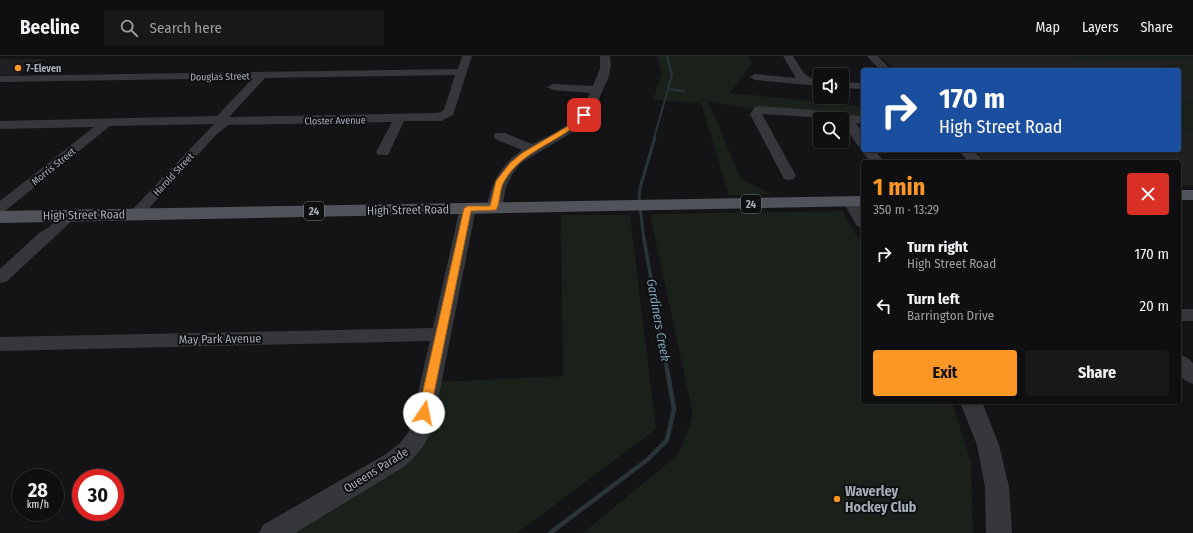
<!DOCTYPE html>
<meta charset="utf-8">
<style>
body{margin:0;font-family:"Fira Sans Condensed",sans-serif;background:#181819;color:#f1f3f6;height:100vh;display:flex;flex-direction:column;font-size:15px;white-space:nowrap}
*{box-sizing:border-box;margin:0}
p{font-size:13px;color:#9b9c9f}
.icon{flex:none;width:22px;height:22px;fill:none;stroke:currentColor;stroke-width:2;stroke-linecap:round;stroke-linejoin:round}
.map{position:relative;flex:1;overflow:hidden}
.details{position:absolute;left:861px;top:104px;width:320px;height:244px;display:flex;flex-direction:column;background:#0f0f10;border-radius:4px;box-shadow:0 1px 3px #0004,0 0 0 1px #2f2f30}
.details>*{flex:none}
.banner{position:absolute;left:861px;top:12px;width:320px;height:84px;border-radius:4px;box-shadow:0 1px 3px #0004,0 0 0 1px #2f2f30;background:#1a4fa0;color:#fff;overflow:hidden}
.controls{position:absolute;left:813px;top:12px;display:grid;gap:8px}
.controls a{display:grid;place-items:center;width:36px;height:36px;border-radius:4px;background:#0f0f10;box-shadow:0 1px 3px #0004,0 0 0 1px #2f2f30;font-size:20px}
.speed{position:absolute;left:12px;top:413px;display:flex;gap:8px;font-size:20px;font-weight:700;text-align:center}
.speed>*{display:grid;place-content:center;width:52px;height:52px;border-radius:50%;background:#0f0f10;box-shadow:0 1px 3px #0004,0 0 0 1px #2f2f30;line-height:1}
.speed small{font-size:10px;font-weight:400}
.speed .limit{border:6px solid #d22;background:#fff;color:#111}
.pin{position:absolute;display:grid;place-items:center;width:34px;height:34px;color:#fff;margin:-17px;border-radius:8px;box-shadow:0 2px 6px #0006}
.me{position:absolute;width:44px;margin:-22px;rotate:11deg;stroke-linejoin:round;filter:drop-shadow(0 0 3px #0008)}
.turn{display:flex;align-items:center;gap:14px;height:84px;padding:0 12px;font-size:18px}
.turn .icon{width:52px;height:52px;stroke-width:2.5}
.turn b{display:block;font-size:28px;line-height:34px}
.round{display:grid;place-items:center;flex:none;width:42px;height:42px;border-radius:4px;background:#181819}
.headline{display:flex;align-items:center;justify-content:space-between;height:68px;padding:0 12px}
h1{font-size:24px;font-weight:700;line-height:30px;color:#fc9625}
.cta{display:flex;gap:8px;margin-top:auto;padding:8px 12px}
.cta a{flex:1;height:46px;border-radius:4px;background:#fc9625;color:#111;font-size:16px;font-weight:700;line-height:46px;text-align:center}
.cta a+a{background:#181819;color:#f1f3f6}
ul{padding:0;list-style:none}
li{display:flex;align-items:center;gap:12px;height:52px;padding:0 12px}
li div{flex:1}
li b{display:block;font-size:15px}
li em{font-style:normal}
header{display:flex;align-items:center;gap:24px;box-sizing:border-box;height:56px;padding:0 20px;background:#0f0f10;border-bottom:1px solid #2f2f30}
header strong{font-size:19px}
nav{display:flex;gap:22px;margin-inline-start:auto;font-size:14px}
.search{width:280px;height:36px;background:#181819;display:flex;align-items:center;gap:10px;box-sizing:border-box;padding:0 14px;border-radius:4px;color:#9b9c9f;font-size:15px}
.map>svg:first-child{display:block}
.built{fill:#202023}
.green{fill:#1a211a}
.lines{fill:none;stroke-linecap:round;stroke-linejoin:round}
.stream-far3{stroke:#29353a;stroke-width:2}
.stream-far2{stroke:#29353a;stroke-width:3}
.stream-far1{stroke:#29353a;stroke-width:3.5}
.stream{stroke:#29353a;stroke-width:4.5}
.minor{fill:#35373b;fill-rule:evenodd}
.major{fill:#50545a;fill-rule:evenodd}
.route{fill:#fc9625;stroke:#a46218}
.poi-dot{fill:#fc9625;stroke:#0f0f11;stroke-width:1.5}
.labels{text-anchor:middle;stroke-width:4;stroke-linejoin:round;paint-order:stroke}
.far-poi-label{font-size:10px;font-weight:bold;fill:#a5adb7;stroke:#0f0f11;text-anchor:start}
.far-street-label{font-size:10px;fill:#a5adb7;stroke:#0f0f11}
.shield{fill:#0f0f11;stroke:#787e85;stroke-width:1}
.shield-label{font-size:11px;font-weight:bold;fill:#a5adb7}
.street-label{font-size:12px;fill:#a5adb7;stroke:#0f0f11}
.water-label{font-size:13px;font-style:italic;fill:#79a1b4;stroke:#0f0f11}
.near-poi-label{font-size:14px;font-weight:bold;fill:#a5adb7;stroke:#0f0f11;text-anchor:start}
</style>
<header>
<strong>Beeline</strong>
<div class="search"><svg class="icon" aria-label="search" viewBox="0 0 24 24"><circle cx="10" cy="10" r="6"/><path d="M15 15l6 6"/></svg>Search here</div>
<nav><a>Map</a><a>Layers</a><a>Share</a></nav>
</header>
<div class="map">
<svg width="1193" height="477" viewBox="0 0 1193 477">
<rect width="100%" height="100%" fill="#141416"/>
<!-- built -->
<g class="built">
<path d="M880,0h313v129h-14v-23h-125l-4,-3 -23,1 2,2h-43l-12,-12h205v-80h-285z"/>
<path d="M0,3h45l-28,16h-17z"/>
</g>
<!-- green -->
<g class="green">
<path d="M657,0h91l4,7 -22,30 133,13v11l-113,-8 -42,-8 33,78 31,15 -43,1 -28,-92 -48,-3 9,-27z"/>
<path d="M1068,0h125v4l-116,1z"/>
<path d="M1193,8v16h-4l-10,-5v-5h-8l-9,-5z"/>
<path d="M1179,41l14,4v31l-14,-3z"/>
<path d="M842,155l21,36v155h89l19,60 2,71h-390l96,-79 14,-39 -43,-201z"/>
<path d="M561,159h69l26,214 -139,104h-232l116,-69 37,-82 125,-6z"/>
</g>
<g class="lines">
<!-- stream-far3 -->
<g class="stream-far3">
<path d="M668,33l16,2"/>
<path d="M654,82l18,-63 -5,-19"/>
</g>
<!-- stream-far2 -->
<path class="stream-far2" d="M644,184l-5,-42 1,-10 15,-51"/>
<!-- stream-far1 -->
<path class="stream-far1" d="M644,183l23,131"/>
<!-- stream -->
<path class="stream" d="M550,477l97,-73 20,-20 7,-31 -7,-40"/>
<!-- minor -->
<g class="minor">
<path d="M462,0h10l-19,59 -12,6h-37l-16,34h-10l-2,-3 16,-30 -164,3 -13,11 -74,81 -5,2 -5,-2 -3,-3 3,-3 83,-87 -104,2 -105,85 -5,2v-12l94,-74 -94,2v-8l217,-5 36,-38 -253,4v-6l458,-7zM455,19l-11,35 -6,3 -209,4 36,-39z"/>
<path d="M600,0h10l1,9 -2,11 -14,32 -6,9 -16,15 -52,31 -8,10 -7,14 -4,21 -3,3 -5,2 -5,-2 -3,-3c7,-27 13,-42 36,-58l-27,-11 -1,-3 1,-3h10l27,11c29,-14 44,-20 58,-51l-37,-3 -6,-3 6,-3 40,2 7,-18z"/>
<path d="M783,0h10c9,13 10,22 27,24v6l-65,-6 -5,-3 5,-3 41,4z"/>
<path d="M867,0h11l13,14h-11z"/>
<path d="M842,26l21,1v6l-21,-1z"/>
<path d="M759,50l69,5 19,4 16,1v8l-7,-1 7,11v13l-5,-1 -16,-24v-3l-80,-5 34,62 -2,3 -5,1 -5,-1 -34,-65 5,-7z"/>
<path d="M863,92v2h12l9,12h-14l-9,-12z"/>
<path d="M958,94h15l11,12h-15z"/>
<path d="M850,142l5,1 8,12v17l-6,-2 -14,-24 2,-3z"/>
<path d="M468,147l5,2 3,3 -43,217c-6,18 -15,31 -31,43l-107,65h-36l4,-8 123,-71 14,-11 9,-12 21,-90 -430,10v-14l433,-9 27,-120 3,-3z"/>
<path d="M70,154l5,2 3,3 -3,3 -69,64 -6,1v-14l39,-36 10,-6 16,-15z"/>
<rect x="1179" y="253" width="14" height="12"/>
<path d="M1179,299l7,2 7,6v21l-7,-3 -7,-6z"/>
<path d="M960,346h22l17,43 10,42 3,46h-26l-1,-46 -8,-42z"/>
</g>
<!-- major -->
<g class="major">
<rect x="1179" y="134" width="14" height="10"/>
<path d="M863,140v10l-863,17v-12z"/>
</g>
</g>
<!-- route -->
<path class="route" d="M582,58l5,1c-24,27 -63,33 -82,65 -6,8 -4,21 -9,30l-25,1 -41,202 -2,3 -4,2 -4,-2 -2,-3 46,-205 4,-2h22l6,-25 14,-18 12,-10 43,-25z"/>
<!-- markers -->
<g class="poi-dot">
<circle cx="18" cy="12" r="4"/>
<circle cx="837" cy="443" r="4"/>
</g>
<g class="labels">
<!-- far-poi labels -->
<g class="far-poi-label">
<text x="26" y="16">7-Eleven</text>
</g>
<!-- far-street labels -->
<g class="far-street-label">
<text transform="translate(220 20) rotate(-1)" y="4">Douglas Street</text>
<text transform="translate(335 64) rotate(-1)" y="4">Closter Avenue</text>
<text transform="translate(53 110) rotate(-39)" y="4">Morris Street</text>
<text transform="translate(173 118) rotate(-47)" y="4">Harold Street</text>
</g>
<!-- shield labels -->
<g class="shield">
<rect x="741" y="139" width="20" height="18" rx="3"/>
<rect x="304" y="146" width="20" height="18" rx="3"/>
</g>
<g class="shield-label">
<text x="751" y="152">24</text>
<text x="314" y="159">24</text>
</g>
<!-- street labels -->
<g class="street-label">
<text transform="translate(408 154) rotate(-1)" y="4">High Street Road</text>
<text transform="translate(84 159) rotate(-1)" y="4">High Street Road</text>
<text transform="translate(220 283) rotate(-1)" y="4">May Park Avenue</text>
<text transform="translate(376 414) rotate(-32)" y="4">Queens Parade</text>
</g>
<!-- water labels -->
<g class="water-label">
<text transform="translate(659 264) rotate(80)" y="5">Gardiners Creek</text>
</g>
<!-- near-poi labels -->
<g class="near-poi-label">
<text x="845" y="440">Waverley<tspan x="845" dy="16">Hockey Club</tspan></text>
</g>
</g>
</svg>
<div class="controls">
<a><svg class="icon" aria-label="sound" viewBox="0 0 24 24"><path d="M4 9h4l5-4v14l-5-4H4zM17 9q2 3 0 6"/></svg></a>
<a><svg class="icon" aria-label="search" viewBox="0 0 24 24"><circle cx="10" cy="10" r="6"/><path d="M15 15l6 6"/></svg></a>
</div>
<div class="speed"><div>28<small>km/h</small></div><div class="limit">30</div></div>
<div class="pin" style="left:584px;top:59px;background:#d93025"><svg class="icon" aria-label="arrive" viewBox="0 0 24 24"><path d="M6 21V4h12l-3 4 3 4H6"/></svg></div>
<svg class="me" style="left:424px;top:357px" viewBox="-20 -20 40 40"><circle r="19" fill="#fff"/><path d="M0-13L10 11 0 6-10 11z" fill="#fc9625"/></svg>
<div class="banner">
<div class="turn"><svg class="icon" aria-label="right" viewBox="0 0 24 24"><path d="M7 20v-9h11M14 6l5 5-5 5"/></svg><div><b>170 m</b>High Street Road</div></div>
</div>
<section class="details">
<div class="headline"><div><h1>1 min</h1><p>350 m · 13:29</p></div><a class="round" style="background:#d93025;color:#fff"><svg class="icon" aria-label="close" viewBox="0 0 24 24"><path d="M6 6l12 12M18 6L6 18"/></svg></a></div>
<ul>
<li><svg class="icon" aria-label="right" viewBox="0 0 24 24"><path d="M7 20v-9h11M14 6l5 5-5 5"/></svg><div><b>Turn right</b><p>High Street Road</p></div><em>170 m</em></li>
<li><svg class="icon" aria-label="left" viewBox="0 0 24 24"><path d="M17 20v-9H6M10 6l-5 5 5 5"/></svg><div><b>Turn left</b><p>Barrington Drive</p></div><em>20 m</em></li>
</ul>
<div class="cta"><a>Exit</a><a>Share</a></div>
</section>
</div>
